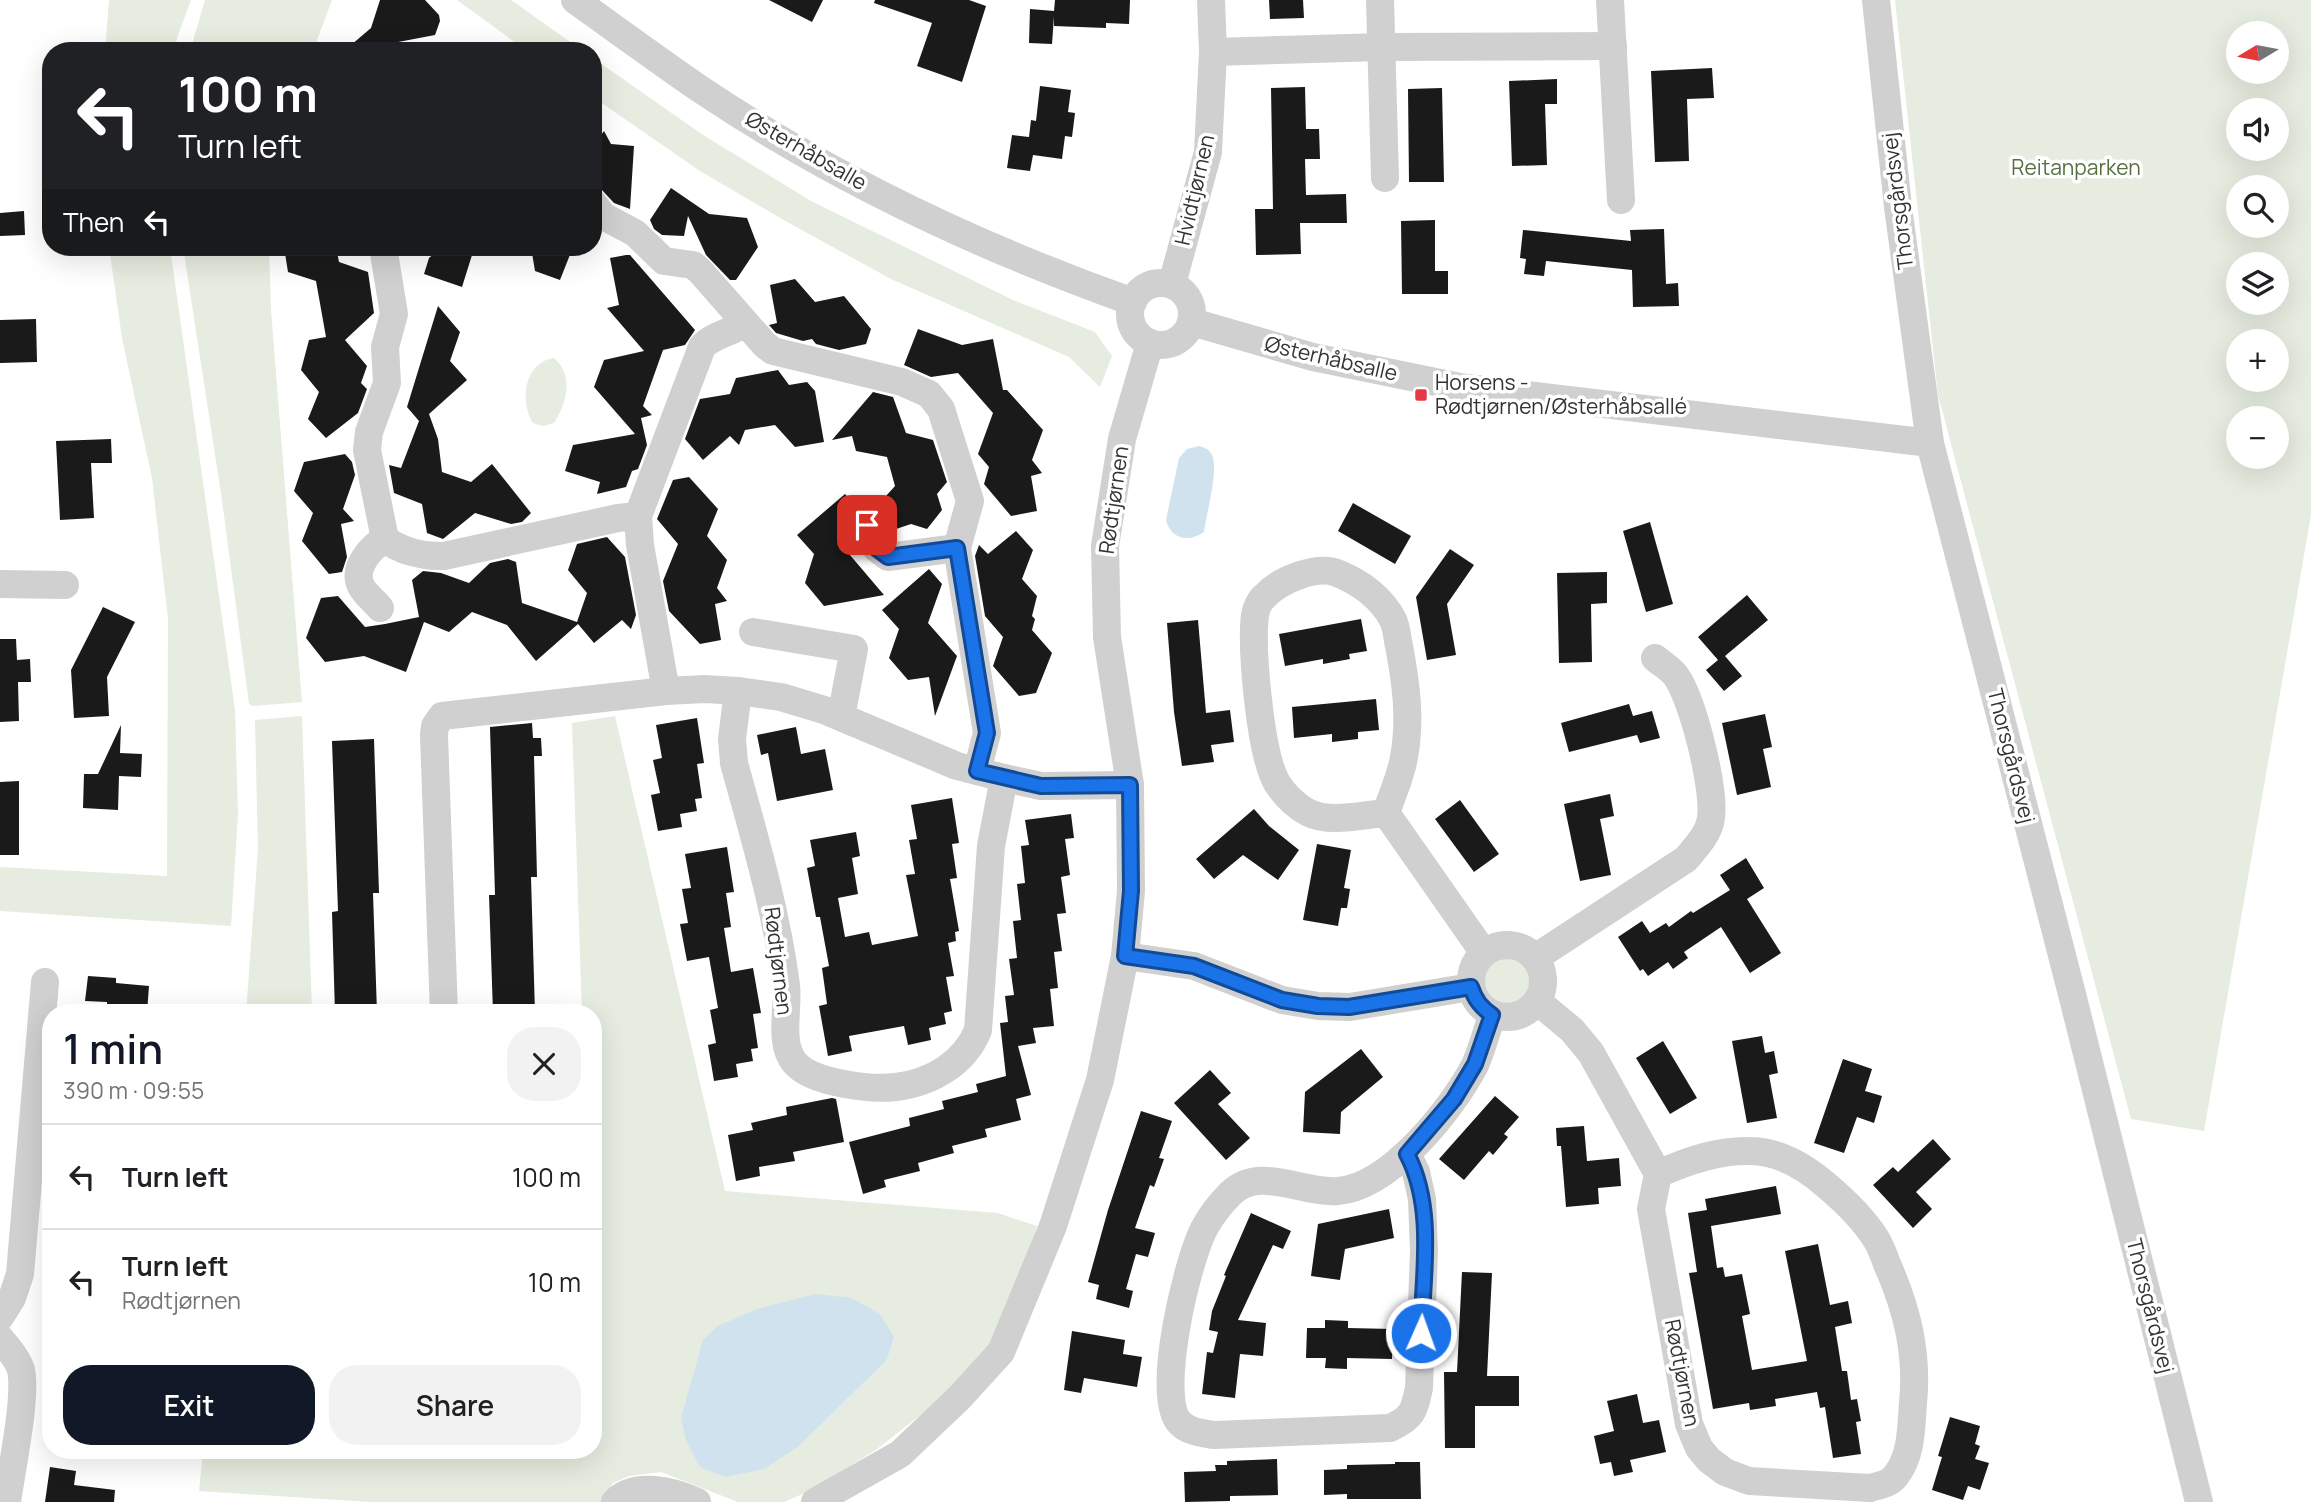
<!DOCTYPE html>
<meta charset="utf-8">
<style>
body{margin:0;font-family:Manrope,sans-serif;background:#f2f2f2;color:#202124;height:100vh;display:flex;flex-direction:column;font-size:26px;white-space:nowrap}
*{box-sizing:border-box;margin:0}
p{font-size:23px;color:#757577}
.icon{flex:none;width:38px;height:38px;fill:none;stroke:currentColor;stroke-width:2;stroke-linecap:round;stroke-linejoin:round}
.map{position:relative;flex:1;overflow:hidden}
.drawer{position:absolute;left:42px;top:1004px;width:560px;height:455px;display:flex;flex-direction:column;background:#fff;border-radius:28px;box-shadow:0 7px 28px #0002}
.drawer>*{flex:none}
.banner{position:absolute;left:42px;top:42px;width:560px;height:214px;border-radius:28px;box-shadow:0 7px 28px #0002;background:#202124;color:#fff;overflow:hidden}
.needle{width:46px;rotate:260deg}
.controls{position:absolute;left:2226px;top:21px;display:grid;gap:14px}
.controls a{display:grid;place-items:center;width:63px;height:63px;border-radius:50%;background:#fff;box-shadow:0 7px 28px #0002;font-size:35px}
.pin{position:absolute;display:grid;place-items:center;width:60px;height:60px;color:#fff;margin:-30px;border-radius:14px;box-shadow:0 4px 10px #0006}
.me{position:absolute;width:77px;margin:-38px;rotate:2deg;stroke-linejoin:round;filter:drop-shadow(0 0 5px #0008)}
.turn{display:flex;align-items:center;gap:24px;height:147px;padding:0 21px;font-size:32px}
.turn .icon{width:91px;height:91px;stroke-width:2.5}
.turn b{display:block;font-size:49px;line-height:60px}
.then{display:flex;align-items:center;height:66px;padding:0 21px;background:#0003;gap:14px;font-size:26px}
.round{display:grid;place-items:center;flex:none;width:74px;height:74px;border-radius:28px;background:#f2f2f2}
.headline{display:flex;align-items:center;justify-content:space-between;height:119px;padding:0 21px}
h1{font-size:42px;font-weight:600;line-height:52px;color:#111827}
.button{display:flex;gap:14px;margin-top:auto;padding:14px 21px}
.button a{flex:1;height:80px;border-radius:28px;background:#111827;color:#fff;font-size:28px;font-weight:600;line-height:80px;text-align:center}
.button a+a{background:#f2f2f2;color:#202124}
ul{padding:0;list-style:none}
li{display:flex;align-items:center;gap:21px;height:105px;padding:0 21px;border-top:2px solid #e0e0e0}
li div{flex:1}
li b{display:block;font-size:26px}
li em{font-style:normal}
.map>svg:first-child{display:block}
.green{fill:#e6ecdf;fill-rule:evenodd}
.water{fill:#cfe2ee}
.building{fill:#1a1a1a}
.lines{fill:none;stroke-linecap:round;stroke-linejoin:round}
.minor{stroke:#d0d0d0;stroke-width:28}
.route-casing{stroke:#114b97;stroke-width:18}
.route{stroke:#1a73e8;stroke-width:12}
.poi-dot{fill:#e63946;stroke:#fff;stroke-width:2.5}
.labels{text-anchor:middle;stroke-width:7;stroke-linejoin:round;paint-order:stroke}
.street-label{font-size:21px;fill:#333;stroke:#fff}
.park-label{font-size:21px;fill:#56703f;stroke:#fff}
.poi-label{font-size:21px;fill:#333;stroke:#fff;text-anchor:start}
</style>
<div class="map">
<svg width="2311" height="1502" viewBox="0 0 2311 1502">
<rect width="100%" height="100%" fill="#fff"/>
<!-- green -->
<g class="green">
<path d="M109,0h82l-13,35 -4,16h-69z"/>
<path d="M205,0h127l-19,51h-123z"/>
<path d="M457,0h54l72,51h-56z"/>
<path d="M1895,0h416v515l-107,616 -73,-12 -193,-724zM2238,33h39v39h-39zM2238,110h39v39h-39zM2238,187h39v39h-39zM2238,264h39v39h-39zM2238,341h39v39h-39zM2277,418v39h-39v-39z"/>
<path d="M593,58l110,77 108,66 202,99 82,32 17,24 -12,31 -31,-30 -178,-78 -102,-56 -89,-52 -107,-74z"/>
<path d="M109,247h61l65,463 3,104 -7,112 -231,-15v-44l167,9 1,-257 -16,-141 -30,-140z"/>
<path d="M183,247h86l2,63 31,392 -49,4 -4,-2 -27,-204z"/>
<path d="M554,358c20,18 13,44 0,65l-11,3 -10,-3c-14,-21 -9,-61 21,-65z"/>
<path d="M302,716l10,297h-66l12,-164 -3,-129z"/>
<path d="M615,716l110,475 273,22 39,13 -30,91 -27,44 -43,41 -60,47 -65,41 -28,12h-46l-77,-30 -32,4 -16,7 -10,19h-232l-172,-11 4,-40h390v-438h-11l-10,-290zM894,1337l-7,23 -88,86z"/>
<circle cx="1506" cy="981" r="28"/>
</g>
<!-- water -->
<g class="water">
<path d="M1199,446c5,1 10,3 13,9 7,15 -6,60 -8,77 -16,11 -33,7 -38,-12l13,-62 8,-9z"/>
<path d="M815,1294l37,4 28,16 14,23 -7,23 -88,86 -35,23 -39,8 -25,-10 -14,-26 -5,-23 22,-78 15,-14 39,-17z"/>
</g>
<!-- building -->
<g class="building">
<path d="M380,0h45l14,15 1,6 -5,14 -42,8 -2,8h-47l27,-23z"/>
<path d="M769,0h54l-11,22z"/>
<path d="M875,0h94l17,6 -24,76 -45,-16 15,-43 -58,-20z"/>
<path d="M1055,0h75l-1,24 -23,-1v5l-52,-2v-10l-2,28 -23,-1 1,-34 24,2z"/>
<path d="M1269,0h34l1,18 -34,1z"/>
<path d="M1712,68l2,30 -27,1 2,62 -34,1 -4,-91z"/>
<path d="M1557,79v25h-12l2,61 -35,1 -3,-85z"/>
<path d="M1040,86l31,4 -3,22 7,1 -3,24 -7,-1 -3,23 -29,-4 -3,16 -23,-3 5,-33 17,2 2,-17 5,1z"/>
<path d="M1305,87l1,42h13l1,30h-15l1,36 40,-1 1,29h-47l1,31 -45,1 -1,-46h18l-2,-121z"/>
<path d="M1442,88l2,94h-35l-1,-93z"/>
<path d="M604,131l7,13 23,2 -4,63 -16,-6 -13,-14 -8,-15v-28z"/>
<path d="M671,188l38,26 38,4 11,29 -22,33h-6l-24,-25 -18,-39 -4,20 -22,-1 -8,-6 -4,-9z"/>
<path d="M24,211l1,24 -25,1v-23z"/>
<path d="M1435,220v51h13v23h-46l-1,-73z"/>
<path d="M1664,229l2,55 12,-1 1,23 -46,1 -1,-37 -86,-9 -2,15 -20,-2 2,-15 -6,-1 3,-28 108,11 -1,-11z"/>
<path d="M284,247h52l3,15 29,10 6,41 -29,27 22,26 -6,17 6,6 -9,24 -32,25 -18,-19 11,-27 -18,-22 8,-30 17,-3 -10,-56 -28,-9z"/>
<path d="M442,247h23l7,8 -10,32 -38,-13 5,-16z"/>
<path d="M531,247h42l-13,33 -25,-9z"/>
<path d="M626,255h4l65,75 -10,15 -22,5 -20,56 9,9 -11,3 6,27 -9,24 -6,2 -6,16 -29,7 3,-12 -35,-11 8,-26 62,-11 -41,-47 10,-27 40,-9 -37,-43 12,-3 -9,-47z"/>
<path d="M795,279l20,23 29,-6 27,33 -5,15 -27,6 -23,-6 -4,-5 -9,2 -27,-8 -7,-8 8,-2 -7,-38z"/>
<path d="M438,306l22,26 -10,29 17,19 -38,34 9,25 4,33 29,10 21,-18 39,49 -9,9 -11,2 -36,-11 -32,26 -16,-6 -5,-29 -28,-11 -5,-28 12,3 18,-47 -12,-14z"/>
<path d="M36,319l1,43 -37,1v-43z"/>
<path d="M918,329l44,16 31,-6 10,51h4l36,40 -11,30 10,13 -11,3 6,35 -26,5 -27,-32 5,-17 -11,-13 15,-41 -35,-40 -27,4 -27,-12z"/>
<path d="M778,370l11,15 18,-3 8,9 9,51 -29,5 -20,-22 -30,5 -6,15 -9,-9 -27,24 -18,-21 15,-40 30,-5 6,-16z"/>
<path d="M873,392l20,5 13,36 27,7 14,42 -10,12 5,16 -15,19 -16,-5 -24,8 -11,-25 19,-21 -8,-29 -31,-6 -4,-15 -20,4z"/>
<path d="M111,439l1,24h-21l3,55 -34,2 -4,-79z"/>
<path d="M345,454l7,8 3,13 -12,34 11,12 -13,3 6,33 -5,15 -13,2 -27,-33 11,-28 -19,-22 10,-29z"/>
<path d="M689,477l29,32 -11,27 20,24 -10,28 10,13 -12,3 6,36 -21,4 -31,-33 -6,-30 15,-37 -21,-25 16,-39z"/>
<path d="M845,494l13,15 -7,13v7l-7,19 40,47 -60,11 -19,-23 9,-29 -17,-19z"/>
<path d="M1353,503l58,33 -16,28 -57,-33z"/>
<path d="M1650,522l23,82 -27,8 -23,-81z"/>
<path d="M1016,531l17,19 -11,29 15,17 -5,20 3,3 -3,11 20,23 -16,40 -17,3 -26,-30 10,-29 -18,-21 -10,-60 4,-11 9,9z"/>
<path d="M607,537l18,20 11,58 -5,14 -9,-9 -28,23 -16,-19 -42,37 -29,-36 -35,-13 -23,20 -25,-10 -18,50 -42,-16 -39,6 -19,-24 15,-40 17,-2 27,31 20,-3 34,-7 -7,-37 11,-9 18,2 28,10 21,-20 18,-4 8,3 6,41 55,19 10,-29 -19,-23 9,-26z"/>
<path d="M1450,549l24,16 -27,39 9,51 -29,5 -11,-63z"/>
<path d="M929,569l13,15 -14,39 29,33 -22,60 -6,-39 -21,3 -19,-22 10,-29 -17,-19z"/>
<path d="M1607,572v31l-16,1 1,58 -33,1 -2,-90z"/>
<path d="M1747,595l21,25 -43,36 17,20 -18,15 -18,-21 12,-10 -20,-23z"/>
<path d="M103,607l32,15 -28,55 2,39 -35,2 -3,-48z"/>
<path d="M1361,619l6,32 -18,3 1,5 -27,5v-5l-38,7 -6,-32z"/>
<path d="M1198,620l8,93 24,-3 4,32 -23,3 3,17 -32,4 -8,-54 -7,-89z"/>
<path d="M0,639h16l1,21 13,-1 1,23h-13l1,39 -19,1z"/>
<path d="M1376,699l3,31 -21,2v7l-26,3v-8l-38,4 -2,-31z"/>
<path d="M1629,704l4,12 19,-5 8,27 -20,5 -3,-8 -68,17 -8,-29z"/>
<path d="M1765,714l7,33 -9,2 8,38 -34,8 -15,-72z"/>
<path d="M697,718l7,45 -7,1 5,34 -7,1 2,12 -17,3 2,13 -24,4 -7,-36 9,-2 -7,-33 9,-2 -6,-33z"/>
<path d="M532,723l1,15h8l1,18h-8l3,121h-6l4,136h-42l-4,-118h6l-5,-168z"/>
<path d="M121,725l-1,28 22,1 -1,23 -22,-1 -1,34 -35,-2 1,-34h14z"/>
<path d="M796,727l5,27 24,-5 8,41 -56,11 -9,-48 -7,2 -4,-20z"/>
<path d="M374,739l5,154h-6l4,120h-42l-3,-101 6,-1 -6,-170z"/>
<path d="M19,781v74h-19v-73z"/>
<path d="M1610,794l4,22 -14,3 11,56 -31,6 -16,-77z"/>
<path d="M952,798l7,45 -7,1 5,34 -7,1 9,52 -4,1 1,9 -8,2 6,33 -8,1 6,34 -8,2 2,11 -17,4 2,12 -23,5 -4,-19 -55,10 3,15 -24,5 -9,-50 8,-2 -5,-36 7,-2 -9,-49h-4l-9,-49 8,-2 -5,-26 46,-8 4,24 -8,2 6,36 -20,4 7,39 24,-5 3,13 46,-9 -12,-61 9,-1 -6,-34 8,-1 -6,-34z"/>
<path d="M1460,800l39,54 -25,18 -39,-53z"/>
<path d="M1254,809l15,17 30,24 -21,30 -35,-25 -29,24 -18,-20z"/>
<path d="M1071,814l3,24 -9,1 5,36 -9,2 5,36 -9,1 5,37 -8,1 4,36 -8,1 4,37 -21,2 3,15 -18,3 13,49 -15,4 5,21 -36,9 2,8 -35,9 2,7 -36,10 2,8 -36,9 2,7 -23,7 -14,-52 61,-16 -1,-8 35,-9 -2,-8 36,-9 -2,-8 30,-8 -6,-53 8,-1 -3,-26 9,-1 -5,-36 8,-1 -4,-37 8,-1 -4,-36 8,-1 -4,-37 8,-1 -4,-25z"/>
<path d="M1317,844l34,6 -7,38 6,1 -3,19h-6l-3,18 -35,-6z"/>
<path d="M727,847l7,45 -8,1 5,34 -7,1 7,44 22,-4 8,45 -8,1 5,34 -7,1 2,12 -17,3 2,13 -24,4 -6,-36 8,-2 -6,-33 8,-2 -9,-51 -22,4 -7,-37 8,-1 -6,-34 9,-1 -6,-34z"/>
<path d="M1746,858l18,30 -17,11 34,54 -31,20 -29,-46 -37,25 4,6 -15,11 -5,-7 -20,14 -5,-7 -3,2 -22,-34 24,-16 8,12 16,-10 3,4 22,-16 2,2 37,-23 -10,-15z"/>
<path d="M88,976l28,2v5l33,3 -2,27h-40v-11l-22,-1z"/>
<path d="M1762,1036l3,17 9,-2 4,22 -9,2 8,43 -30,5 -15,-82z"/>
<path d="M1663,1041l34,57 -27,16 -34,-56z"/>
<path d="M1361,1049l22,28 -42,35 -1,22 -37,-2 2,-40z"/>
<path d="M1843,1059l29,10 -7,22 17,5 -8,27 -17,-6 -13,36 -30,-10z"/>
<path d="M1210,1070l21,23 -13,11 32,34 -24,22 -52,-57z"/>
<path d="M1495,1096l24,21 -15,17 4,3 -15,18 -4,-4 -25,29 -25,-21z"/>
<path d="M832,1098l4,1 8,43 -51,10 2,9 -36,6 1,9 -24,5 -8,-46 25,-5 -2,-7 36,-8 -1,-8z"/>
<path d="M1141,1111l31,10 -13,37 5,1 -10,28 -4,-2 -15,43 20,5 -7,24 -12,-3 -10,35 7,2 -4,17 -33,-9 3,-14 -11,-3 20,-72z"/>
<path d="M1584,1126l3,35 32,-3 2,28 -23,2 1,16 -33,3 -5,-61h-4l-1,-18z"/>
<path d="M1933,1139l18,20 -35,33 16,17 -19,19 -40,-43 20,-18 5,5z"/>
<path d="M1776,1186l5,28 -70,12 6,42 6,-1 2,10 17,-3 8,40 -8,2 10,54 55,-9 -22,-110 33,-7 12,61 18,-4 4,22 -17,4 7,44h5l4,29 6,-1 4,22 -5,1 5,32 -28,4 -8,-51 -5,1 -3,-16 -42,7 1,7 -26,4 -1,-7 -36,6 -24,-136 8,-1 -9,-59 19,-3 -2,-11z"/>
<path d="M1389,1209l5,29 -49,11 -5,31 -29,-4 7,-52z"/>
<path d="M1251,1213l40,18 -8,18 -10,-4 -35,75 28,3 -3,33 -23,-2 -5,44 -33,-4 5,-42 6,1 5,-21 -9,-2 3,-19 14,-35 -2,-1z"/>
<path d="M1462,1272l30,1 -5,103h32v30h-44v42h-30l-1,-76h13z"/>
<path d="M1325,1320l23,1v7l45,1 -1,30 -45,-1v11l-22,-1 1,-10h-20l1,-30h18z"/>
<path d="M1072,1331l53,9 -2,14 19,3 -5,30 -53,-9 -3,15 -17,-3z"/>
<path d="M1637,1394l6,29 16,-3 7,32 -36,8 3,12 -19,4 -3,-14 -11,2 -6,-28 20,-5 -7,-30z"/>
<path d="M1950,1417l30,9 -5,18 5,2 -5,13 14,4 -9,27 -12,-4 -5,14 -31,-10 10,-33 -4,-1z"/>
<path d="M1277,1459l1,36 -48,1v5l-45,1 -1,-30 32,-1 -1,-6h12v-4z"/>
<path d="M1395,1462h25l1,37h-74v-5l-23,1v-25l23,-1v-4l48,-1z"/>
<path d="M50,1467l26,4 -2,14 41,5 -1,12h-69z"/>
</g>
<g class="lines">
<!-- minor -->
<g class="minor">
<path d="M575,0c42,30 83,60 125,89 134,90 281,159 433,213"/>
<path d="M1380,0l5,178"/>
<path d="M1610,0l11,200"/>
<path d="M1876,0l22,207 32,236 143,555 126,504"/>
<path d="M1213,52l169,-5 231,-1"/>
<path d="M593,203l10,13 32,17 29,28 29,4 7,6 65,74 8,6 129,31 27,12 12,15 29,92 -13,47 30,185 -10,38"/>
<path d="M383,247l11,67 -9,33 2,36 -18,49 -2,18 18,89c15,12 39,18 59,17l174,-38 20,-2"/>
<circle cx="1161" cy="314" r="31"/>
<path d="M1172,284l36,-132 5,-100 -2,-52"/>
<path d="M1192,322l121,35 147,30 470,56"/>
<path d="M867,525l9,23 12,9 69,-9"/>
<path d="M0,584l65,1"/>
<path d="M380,608c-6,-7 -15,-14 -19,-22 -9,-18 10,-39 24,-47"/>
<path d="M753,632l101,17 -13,68"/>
<path d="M666,691l-26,-146 -2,-29 64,-169c10,-12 29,-14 43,-24"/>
<path d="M738,691l-6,48 2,24c20,73 42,146 52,222 3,24 -8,58 9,78 17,20 76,27 101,24 35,-4 69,-24 82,-57l13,-184 13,-68"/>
<path d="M1386,813c6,-18 15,-37 18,-56 7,-37 2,-74 -5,-111 -2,-8 -2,-18 -6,-26 -11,-22 -33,-38 -56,-47 -21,-8 -57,7 -72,23 -5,4 -9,12 -10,19 -4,34 5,139 22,168 7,11 18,22 30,29 23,12 54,3 79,1l98,140"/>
<circle cx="1507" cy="981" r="36"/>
<path d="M1125,956l69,10 88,34 36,6 32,1 121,-20"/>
<path d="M1535,958l151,-99c10,-12 23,-25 25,-41 4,-30 -18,-118 -35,-142 -5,-7 -14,-12 -21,-18"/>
<path d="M1537,1001l35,29 19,23 67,121 -7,35 38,215 10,24 10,12 16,12 24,9 121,7c10,-3 21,-4 27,-14 15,-20 14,-47 16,-71 5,-50 -6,-94 -26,-139 -3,-8 -6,-17 -11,-25 -13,-21 -31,-38 -50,-54 -21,-18 -47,-34 -76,-34 -32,-1 -63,10 -92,23"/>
<path d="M444,1013l-10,-278 1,-9 7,-10 224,-25 39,-2 33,2 43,6 43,13 133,56 47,12 37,8 89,-1"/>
<path d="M1407,1154l9,18 6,27 2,51 -5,138c-5,24 -7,30 -29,40l-176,7c-12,-2 -25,-3 -34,-12 -26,-26 8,-166 25,-196 6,-11 17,-25 26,-34 29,-28 71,1 107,-2 52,-4 114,-82 137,-126 7,-16 12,-34 17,-50"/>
<path d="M0,1317l12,-19 8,-24 25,-292"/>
<path d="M0,1338c7,9 18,21 21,32 6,27 -10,102 -14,132"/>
<path d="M615,1502c19,-21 59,-11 82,0"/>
<path d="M815,1502l85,-48 59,-56 42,-46 52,-126 47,-146 25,-124 6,-65 -1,-106 -23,-148 -2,-91 17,-107 28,-96"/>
</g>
</g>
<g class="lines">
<defs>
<path id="route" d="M867,525l9,23 12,9 69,-9 30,185 -10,38 64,15 89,-1 1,106 -6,65 69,10 88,34 36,6 31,1 122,-20c4,13 10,20 21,28l-17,49 -21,35 -47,55c28,53 16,121 14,179"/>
</defs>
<!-- route casing -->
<use href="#route" class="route-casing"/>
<!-- route -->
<use href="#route" class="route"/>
</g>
<!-- markers -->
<rect class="poi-dot" x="1414" y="388" width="14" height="14" rx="3.5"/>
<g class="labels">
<!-- street labels -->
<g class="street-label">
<text transform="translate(806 151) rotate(30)" y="7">Østerhåbsalle</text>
<text transform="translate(1195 190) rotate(-77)" y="7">Hvidtjørnen</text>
<text transform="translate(1898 201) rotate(-97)" y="7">Thorsgårdsvej</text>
<text transform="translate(1331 359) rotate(13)" y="7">Østerhåbsalle</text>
<text transform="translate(1114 500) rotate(-82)" y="7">Rødtjørnen</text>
<text transform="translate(2011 756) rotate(76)" y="7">Thorsgårdsvej</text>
<text transform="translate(778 961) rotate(83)" y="7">Rødtjørnen</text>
<text transform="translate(2150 1306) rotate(76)" y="7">Thorsgårdsvej</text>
<text transform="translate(1682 1373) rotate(79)" y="7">Rødtjørnen</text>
</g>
<!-- park labels -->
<g class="park-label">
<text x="2076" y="175">Reitanparken</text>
</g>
<!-- poi labels -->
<g class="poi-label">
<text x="1435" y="390">Horsens -<tspan x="1435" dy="24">Rødtjørnen/Østerhåbsallé</tspan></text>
</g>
</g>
</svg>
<div class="controls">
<a><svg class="needle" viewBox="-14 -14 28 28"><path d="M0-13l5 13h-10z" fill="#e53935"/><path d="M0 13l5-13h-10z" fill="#757577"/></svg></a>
<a><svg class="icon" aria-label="sound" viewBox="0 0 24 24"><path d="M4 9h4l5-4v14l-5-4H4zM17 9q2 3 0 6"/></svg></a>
<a><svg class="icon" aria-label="search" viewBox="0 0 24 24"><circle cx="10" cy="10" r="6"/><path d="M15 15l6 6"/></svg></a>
<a><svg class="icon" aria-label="layers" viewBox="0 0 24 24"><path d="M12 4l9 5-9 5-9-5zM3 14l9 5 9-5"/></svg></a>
<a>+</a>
<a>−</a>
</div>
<div class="pin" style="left:867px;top:525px;background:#d93025"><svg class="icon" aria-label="arrive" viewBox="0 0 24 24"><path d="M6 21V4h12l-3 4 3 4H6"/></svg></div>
<svg class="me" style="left:1421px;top:1333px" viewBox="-20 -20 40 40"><circle r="17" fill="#1a73e8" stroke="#fff" stroke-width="3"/><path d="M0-11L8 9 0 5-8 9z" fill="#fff"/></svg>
<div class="banner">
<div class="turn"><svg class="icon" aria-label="left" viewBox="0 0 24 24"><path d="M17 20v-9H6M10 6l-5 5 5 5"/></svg><div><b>100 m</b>Turn left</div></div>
<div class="then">Then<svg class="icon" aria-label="left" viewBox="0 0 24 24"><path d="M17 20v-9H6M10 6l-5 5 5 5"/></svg></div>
</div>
<section class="drawer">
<div class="headline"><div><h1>1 min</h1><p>390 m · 09:55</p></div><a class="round"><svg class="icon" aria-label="close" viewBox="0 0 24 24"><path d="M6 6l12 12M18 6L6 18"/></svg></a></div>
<ul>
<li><svg class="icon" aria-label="left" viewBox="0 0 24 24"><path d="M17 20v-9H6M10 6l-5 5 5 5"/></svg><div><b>Turn left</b></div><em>100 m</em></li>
<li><svg class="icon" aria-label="left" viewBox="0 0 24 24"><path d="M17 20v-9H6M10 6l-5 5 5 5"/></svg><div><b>Turn left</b><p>Rødtjørnen</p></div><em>10 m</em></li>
</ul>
<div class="button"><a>Exit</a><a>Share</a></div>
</section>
</div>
